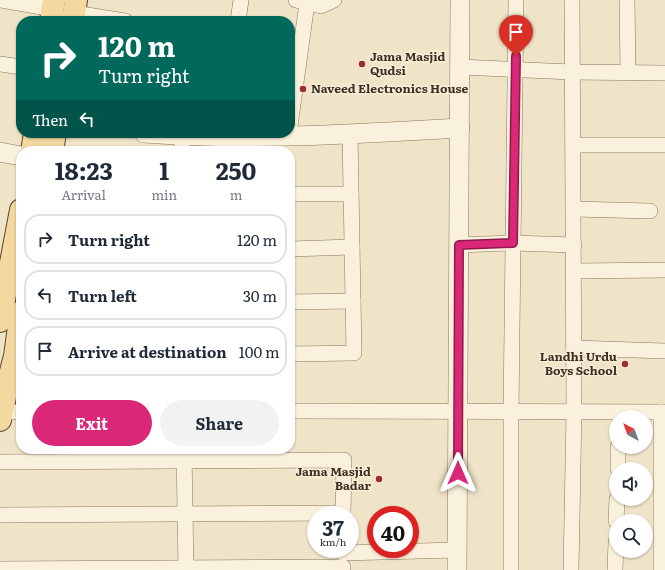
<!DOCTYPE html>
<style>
body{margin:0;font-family:Literata,serif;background:#f2f2f3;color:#1f2937;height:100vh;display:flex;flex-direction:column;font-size:15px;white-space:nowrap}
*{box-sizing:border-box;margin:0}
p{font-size:13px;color:#747a83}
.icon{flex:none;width:22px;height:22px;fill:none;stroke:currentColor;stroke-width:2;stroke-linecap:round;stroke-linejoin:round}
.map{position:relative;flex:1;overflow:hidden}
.details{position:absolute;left:16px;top:146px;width:279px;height:308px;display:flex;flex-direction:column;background:#fff;border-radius:16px;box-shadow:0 1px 3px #0004}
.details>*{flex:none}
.hud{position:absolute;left:16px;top:16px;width:279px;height:122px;border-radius:16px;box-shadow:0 1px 3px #0004;background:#00695c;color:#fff;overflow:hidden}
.needle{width:26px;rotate:319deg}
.tools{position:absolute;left:609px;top:410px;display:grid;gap:8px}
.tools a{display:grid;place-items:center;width:44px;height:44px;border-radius:50%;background:#fff;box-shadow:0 1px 3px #0004;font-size:20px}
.speed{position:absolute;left:307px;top:506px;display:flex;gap:8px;font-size:20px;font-weight:700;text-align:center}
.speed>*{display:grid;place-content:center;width:52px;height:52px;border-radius:50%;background:#fff;box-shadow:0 1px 3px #0004;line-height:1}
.speed small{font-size:10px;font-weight:400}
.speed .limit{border:6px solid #d22;background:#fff;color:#111}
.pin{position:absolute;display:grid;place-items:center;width:34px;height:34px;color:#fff;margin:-41px -17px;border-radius:50% 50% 50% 0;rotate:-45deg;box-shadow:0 0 4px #0007}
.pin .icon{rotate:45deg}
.me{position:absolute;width:44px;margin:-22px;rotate:0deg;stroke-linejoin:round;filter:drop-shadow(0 0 3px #0008)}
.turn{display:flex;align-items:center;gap:14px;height:84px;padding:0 16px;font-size:18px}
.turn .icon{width:52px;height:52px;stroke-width:2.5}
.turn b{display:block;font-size:28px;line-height:34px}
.then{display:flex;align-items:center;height:38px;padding:0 16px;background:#0003;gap:8px;font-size:15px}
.eta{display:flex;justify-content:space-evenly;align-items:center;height:68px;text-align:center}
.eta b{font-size:24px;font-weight:700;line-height:28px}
.button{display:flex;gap:8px;margin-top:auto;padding:8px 16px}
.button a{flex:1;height:46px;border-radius:24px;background:#db2777;color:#fff;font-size:16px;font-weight:700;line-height:46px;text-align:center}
.button a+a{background:#f2f2f3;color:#1f2937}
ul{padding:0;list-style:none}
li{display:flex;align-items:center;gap:12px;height:50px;margin:0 8px 6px;padding:0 8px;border:2px solid #e0e1e3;border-radius:16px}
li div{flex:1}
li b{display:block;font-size:15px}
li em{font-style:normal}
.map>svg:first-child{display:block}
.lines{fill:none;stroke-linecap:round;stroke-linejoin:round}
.minor-casing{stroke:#8d765c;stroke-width:16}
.tertiary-casing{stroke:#8d765c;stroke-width:20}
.primary-casing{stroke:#5b4430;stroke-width:24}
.minor{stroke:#faf1dc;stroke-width:15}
.tertiary{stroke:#faf1dc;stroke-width:19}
.primary{stroke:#f3d9a0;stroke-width:22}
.route-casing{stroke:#8e194d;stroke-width:10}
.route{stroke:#db2777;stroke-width:7}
.poi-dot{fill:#9e2a2b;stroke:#f7eed8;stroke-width:1.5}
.labels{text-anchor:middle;stroke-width:3;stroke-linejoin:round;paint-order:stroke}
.poi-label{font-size:12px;font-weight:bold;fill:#3d2e20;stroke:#f7eed8;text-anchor:start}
</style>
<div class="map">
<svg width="665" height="570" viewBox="0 0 665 570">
<rect width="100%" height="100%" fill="#f0e4c8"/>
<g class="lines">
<defs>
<g id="minor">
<path d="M0,0l53,9"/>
<path d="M296,0l25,6 13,-6"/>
<path d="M627,0l1,72"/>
<path d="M74,13l51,8"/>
<path d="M238,21l3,-21"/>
<path d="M0,64l21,3"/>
<path d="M460,67l112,5 93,1"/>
<path d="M290,126l17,-123"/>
<path d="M182,136v15"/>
<path d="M573,145h92"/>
<path d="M290,194h61"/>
<path d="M574,209l76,2"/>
<path d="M459,245l54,-2 61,2"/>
<path d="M290,249l62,-2"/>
<path d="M574,271l91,-1"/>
<path d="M290,302l63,-1"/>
<path d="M574,348l91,3"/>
<path d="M290,354l64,-1 -4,-219"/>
<path d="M290,411l375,1"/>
<path d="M2,412h19"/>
<path d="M184,449l2,121"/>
<path d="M0,462l344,-2 -1,55"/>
<path d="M618,469v-22"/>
<path d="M0,515l343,-2"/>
<path d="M616,521l1,-22"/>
<path d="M343,553l114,-3"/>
<path d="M0,569l343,-2"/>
<path d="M511,570v-158l5,-412"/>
<path d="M571,570l3,-158 -2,-412"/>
<path d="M615,570l1,-28"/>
<path d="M661,570v-158"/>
</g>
<g id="tertiary">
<path d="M144,133c105,8 210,1 316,-5"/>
<path d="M0,152l21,4"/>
<path d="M457,570l3,-570"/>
</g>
<g id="primary">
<path d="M51,21l3,-21"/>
<path d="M73,21l3,-21"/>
<path d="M32,151l3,-18"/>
<path d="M52,151l3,-18"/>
<path d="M0,321l21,-111"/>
<path d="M0,420l8,-37 7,-27 6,-44"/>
</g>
</defs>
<!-- minor casing -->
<use href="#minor" class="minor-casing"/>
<!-- tertiary casing -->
<use href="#tertiary" class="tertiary-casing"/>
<!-- primary casing -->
<use href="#primary" class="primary-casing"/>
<!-- minor -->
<use href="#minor" class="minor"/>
<!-- tertiary -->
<use href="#tertiary" class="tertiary"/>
<!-- primary -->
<use href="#primary" class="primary"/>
</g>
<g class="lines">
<defs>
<path id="route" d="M458,473l1,-228 54,-2 3,-187"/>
</defs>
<!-- route casing -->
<use href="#route" class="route-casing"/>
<!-- route -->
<use href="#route" class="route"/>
</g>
<!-- markers -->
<g class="poi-dot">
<circle cx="362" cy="64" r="4"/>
<circle cx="303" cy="89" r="4"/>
<circle cx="625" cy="364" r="4"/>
<circle cx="379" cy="479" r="4"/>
</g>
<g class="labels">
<!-- poi labels -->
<g class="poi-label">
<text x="370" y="61">Jama Masjid<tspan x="370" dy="14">Qudsi</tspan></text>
<text x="311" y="93">Naveed Electronics House</text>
<text x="617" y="361" text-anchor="end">Landhi Urdu<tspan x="617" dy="14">Boys School</tspan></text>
<text x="371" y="476" text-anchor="end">Jama Masjid<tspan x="371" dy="14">Badar</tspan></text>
</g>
</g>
</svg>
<div class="tools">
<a><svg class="needle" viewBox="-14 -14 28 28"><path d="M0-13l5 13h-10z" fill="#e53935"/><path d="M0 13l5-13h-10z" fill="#747a83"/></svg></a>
<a><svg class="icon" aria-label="sound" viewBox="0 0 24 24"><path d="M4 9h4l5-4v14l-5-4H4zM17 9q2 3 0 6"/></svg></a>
<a><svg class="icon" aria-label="search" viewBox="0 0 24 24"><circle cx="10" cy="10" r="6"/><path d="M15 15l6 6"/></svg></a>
</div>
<div class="speed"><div>37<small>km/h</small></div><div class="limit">40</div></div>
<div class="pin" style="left:516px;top:56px;background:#d93025"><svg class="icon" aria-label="arrive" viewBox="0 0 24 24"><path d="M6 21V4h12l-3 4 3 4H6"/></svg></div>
<svg class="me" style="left:458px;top:473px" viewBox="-20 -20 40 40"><path d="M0-17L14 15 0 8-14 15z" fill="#db2777" stroke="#fff" stroke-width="4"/></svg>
<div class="hud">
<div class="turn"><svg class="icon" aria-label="right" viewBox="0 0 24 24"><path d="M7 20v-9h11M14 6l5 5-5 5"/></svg><div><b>120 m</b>Turn right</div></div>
<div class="then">Then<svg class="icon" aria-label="left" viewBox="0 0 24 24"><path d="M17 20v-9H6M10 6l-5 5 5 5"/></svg></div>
</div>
<section class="details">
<div class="eta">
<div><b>18:23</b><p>Arrival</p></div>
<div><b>1</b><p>min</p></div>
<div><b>250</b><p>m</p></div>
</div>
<ul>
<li><svg class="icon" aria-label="right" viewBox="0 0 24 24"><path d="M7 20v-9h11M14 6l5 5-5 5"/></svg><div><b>Turn right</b></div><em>120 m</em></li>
<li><svg class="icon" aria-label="left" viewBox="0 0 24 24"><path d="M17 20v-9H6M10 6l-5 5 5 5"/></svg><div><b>Turn left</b></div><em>30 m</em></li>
<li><svg class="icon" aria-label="arrive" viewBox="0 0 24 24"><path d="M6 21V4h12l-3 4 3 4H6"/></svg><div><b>Arrive at destination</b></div><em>100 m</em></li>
</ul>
<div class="button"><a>Exit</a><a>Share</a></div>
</section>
</div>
